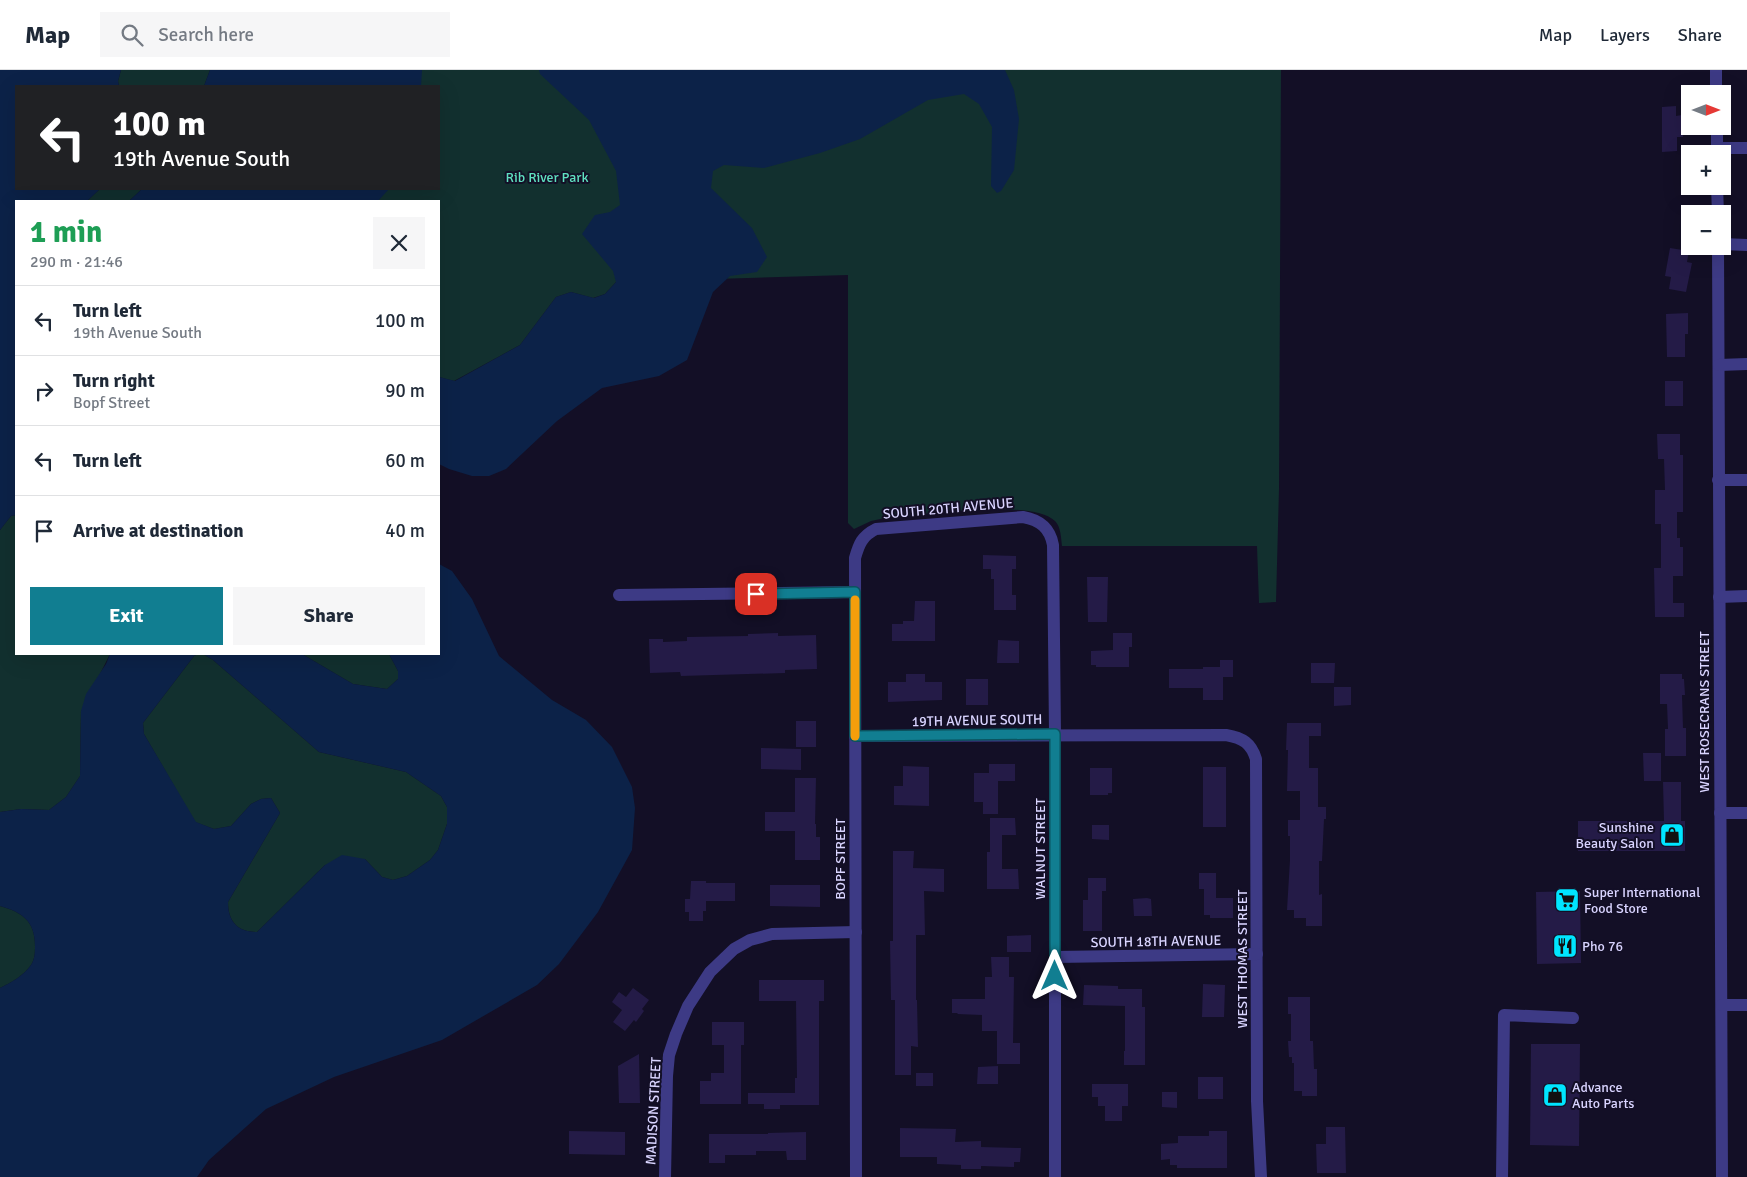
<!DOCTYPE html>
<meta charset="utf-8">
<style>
body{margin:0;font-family:Signika,sans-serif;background:#f6f6f7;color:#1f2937;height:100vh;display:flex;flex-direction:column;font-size:19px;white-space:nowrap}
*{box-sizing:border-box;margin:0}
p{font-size:16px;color:#747a83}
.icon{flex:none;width:28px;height:28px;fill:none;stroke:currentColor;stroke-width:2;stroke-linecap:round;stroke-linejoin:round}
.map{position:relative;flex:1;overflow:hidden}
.drawer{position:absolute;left:15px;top:130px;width:425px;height:455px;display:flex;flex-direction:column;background:#fff;border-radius:0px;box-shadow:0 5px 20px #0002}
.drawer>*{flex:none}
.hud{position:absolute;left:15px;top:15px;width:425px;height:105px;border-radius:0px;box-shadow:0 5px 20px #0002;background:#202124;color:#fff;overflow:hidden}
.needle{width:32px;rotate:90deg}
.buttons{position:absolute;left:1681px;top:15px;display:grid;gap:10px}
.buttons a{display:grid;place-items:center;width:50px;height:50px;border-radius:0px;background:#fff;box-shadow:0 5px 20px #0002;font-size:25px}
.pin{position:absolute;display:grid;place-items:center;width:42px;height:42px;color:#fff;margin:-21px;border-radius:10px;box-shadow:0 2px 8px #0006}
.me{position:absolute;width:55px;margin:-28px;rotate:0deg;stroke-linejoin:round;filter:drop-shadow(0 0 4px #0008)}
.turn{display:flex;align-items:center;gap:18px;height:105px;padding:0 15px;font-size:22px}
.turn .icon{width:65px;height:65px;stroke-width:2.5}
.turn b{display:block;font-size:35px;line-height:42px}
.round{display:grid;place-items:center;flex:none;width:52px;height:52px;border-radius:0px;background:#f6f6f7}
.head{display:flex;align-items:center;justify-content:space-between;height:85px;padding:0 15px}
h1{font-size:30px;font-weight:700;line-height:38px;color:#1e9e55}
.primary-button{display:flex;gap:10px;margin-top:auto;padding:10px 15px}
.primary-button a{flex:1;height:58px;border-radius:0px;background:#117e91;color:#fff;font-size:20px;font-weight:700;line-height:58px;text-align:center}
.primary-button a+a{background:#f6f6f7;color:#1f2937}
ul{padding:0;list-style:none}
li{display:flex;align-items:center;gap:15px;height:70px;padding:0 15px;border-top:1px solid #e0e1e3}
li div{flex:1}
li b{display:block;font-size:19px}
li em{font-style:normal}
header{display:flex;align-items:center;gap:30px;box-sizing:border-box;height:70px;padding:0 25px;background:#fff;border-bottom:1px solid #e0e1e3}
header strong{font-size:24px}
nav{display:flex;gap:28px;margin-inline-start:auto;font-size:18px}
.search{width:350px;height:45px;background:#f6f6f7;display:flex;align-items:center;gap:12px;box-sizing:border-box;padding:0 18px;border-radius:0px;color:#747a83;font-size:19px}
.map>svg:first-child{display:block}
.green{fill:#12302f}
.water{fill:#0c2248}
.building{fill:#241b47}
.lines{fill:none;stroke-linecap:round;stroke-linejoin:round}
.minor{stroke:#3d3a85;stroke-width:12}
.route-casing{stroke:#0b525e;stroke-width:12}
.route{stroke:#117e91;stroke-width:9}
.slow{stroke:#f59e0b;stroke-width:9}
.labels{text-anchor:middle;stroke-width:4;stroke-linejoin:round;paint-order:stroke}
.park-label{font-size:14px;fill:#5fe0c0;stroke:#130f26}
.street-label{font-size:14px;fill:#d9d4ff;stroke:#130f26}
.poi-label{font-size:14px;fill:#d9d4ff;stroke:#130f26;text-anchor:start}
</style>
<header>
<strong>Map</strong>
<div class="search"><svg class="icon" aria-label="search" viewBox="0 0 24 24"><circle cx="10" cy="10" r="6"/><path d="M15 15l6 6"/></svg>Search here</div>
<nav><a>Map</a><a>Layers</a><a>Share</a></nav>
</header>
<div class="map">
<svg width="1747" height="1107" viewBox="0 0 1747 1107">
<rect width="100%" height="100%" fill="#130f26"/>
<!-- green -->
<g class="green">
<path d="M121,0h89l-6,16h-85l-1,-5z"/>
<path d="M254,0h1027l-2,419 -3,113 -17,1 -2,-57h-195c-1,-8 -1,-19 -7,-25 -24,-23 -136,-6 -170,-3l-14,3 -17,8 -6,-6v-248l-232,7 -11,12 -12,4 -22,-6 -15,5 -36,48 -66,36 -15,-4v-176h-187v-12h187v-103h-186z"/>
<path d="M100,119h42l-13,12h-42z"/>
<path d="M16,445v139h94l-29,58 -1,64 -14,21 -17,13 -28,-1 -21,3v-282l11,-14z"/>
<path d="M198,584h5l10,6 106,92 87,20 35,24 6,11v17l-9,26 -8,10 -23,16 -14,4 -11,-3 -17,-18 -40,6 -68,67c-20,0 -29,-11 -29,-30l52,-89 -9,-15 -10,1 -10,5 -20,22 -17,3 -19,-7 -51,-88 -1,-11 51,-67z"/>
<path d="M302,584h87l9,17v8l-11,10 -34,-5z"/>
<path d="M0,836c22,6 35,15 35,40 0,6 0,13 -4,19 -8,11 -19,17 -31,23z"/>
</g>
<!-- water -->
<g class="water">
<path d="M0,0h121l-3,11 1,5h-103v103h84l-13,12h-71v314l-5,1 -11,14z"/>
<path d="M210,0h212l-1,16h-217z"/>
<path d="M539,0h466l9,20 5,29 -5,51 -13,21 -4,2 -6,-7 1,-59 -13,-23 -15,-10 -36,6 -68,39 -40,14 -56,15 -40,-3 -11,6 -2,17 41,40 15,29 -10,15 -27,4 -17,16 -26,68 -28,16 -57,12 -45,33 -51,48 -17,7h-17l-23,-7 -10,-5v-87l16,4 65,-36 36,-48 15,-5 23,6 11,-4 11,-12 -3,-11 -31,-37 13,-19 15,-3 10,-7 -4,-34 -27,-51 -49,-46z"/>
<path d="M142,119h247l-11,12h-249z"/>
<path d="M439,494l13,7 20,28 27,57 53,44 34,20 26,27 20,40 3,21 -3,42 -34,62 -39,52 -22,21 -95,55 -108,37 -68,32 -57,51 -12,17h-197v-189c12,-6 23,-12 31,-23 4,-6 4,-13 4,-19 0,-25 -13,-34 -35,-40v-94l21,-3 28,1 17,-13 14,-21 1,-65 5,-17 20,-30 4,-10h88l-4,2 -51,67 1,11 52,88 18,7 17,-3 20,-22 10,-5 10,-1 9,15 -52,89c0,19 9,30 29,30l68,-67 17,-10 23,4 17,18 11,3 14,-4 23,-16 8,-10 9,-26v-17l-6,-11 -35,-24 -87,-20 -106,-92 -10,-6h99l51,30 34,5 11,-10v-8l-9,-17h50z"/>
</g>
<!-- building -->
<g class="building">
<path d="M1676,36v10l6,-1 1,22h-6v14l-15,1v-45z"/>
<path d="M1670,178l19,3 -2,11 5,1 -6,29 -17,-3 2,-12 -6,-1z"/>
<path d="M1688,243v21h-3v23h-18l-1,-43z"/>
<rect x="1665" y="311" width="18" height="25"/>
<path d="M1657,364h23v21h3v57h-6v26h3v9h3v29h-10v27h11v14h-29l-1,-49h7v-44h-6v-34h10l-1,-31h-6z"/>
<path d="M983,485l33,1v13h-4v26h4v15h-22v-31h-3v-10h-8z"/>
<path d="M1087,507h21l-1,45h-19z"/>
<path d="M915,531h20v40h-43v-17h11v-3h11z"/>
<path d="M778,563v3l38,-1 1,34 -32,1v3l-104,3 -1,-4 -30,1 -1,-34h14v3l24,-1v-4l61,-1v-2z"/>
<path d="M1113,563h19v14h-3v20h-33v-2h-5v-14l22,-1z"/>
<path d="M998,570l21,1v22h-22z"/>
<path d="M1220,590h13v17h-10v23h-20v-12h-34v-19h34v-2h17z"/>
<path d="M1311,593h24l-1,20h-23z"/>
<path d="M906,604h19v8h17v18l-54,2v-20h18z"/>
<path d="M1660,604h22v5h2l1,16h-3l1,33h3v28h-21v-27h3l-1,-25h-7z"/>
<rect x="966" y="609" width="22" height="26"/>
<path d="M1334,617h17v18l-17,1z"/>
<rect x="796" y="651" width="20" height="26"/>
<path d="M1287,653h34v13h-12v32h9v39h8v12h-2l-2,42h-3v34l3,-1v32h-16v-8h-12v-8h-7l3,-50v-24h-2v-16h12v-29h-13l1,-41h-2z"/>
<path d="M761,678l40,1v21l-40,-1z"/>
<path d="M1643,683h18v28h-17z"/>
<path d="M989,694h26v17h-17v33h-15v-12h-9v-29h15z"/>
<path d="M903,696l26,1v39l-35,-1v-19h9z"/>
<rect x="1203" y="697" width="23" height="60"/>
<path d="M1090,698h22v25h-4v2h-18z"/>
<path d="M795,708h21l-1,46h1v13h4v23h-25v-29h-30v-19h30z"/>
<path d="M1663,712h18v39h4v30h-107v-30h86z"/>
<path d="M990,748h25l1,17h-14v34h16l1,20h-32v-37h3z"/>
<path d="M1092,755h17v15l-17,-1z"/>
<path d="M893,781h21l-1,17 31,1v23l-20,-1 1,44h-9v65h1l1,47 -7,-1v29h-16v-75h-4l-1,-59h3z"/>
<path d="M1199,803h17v25h17v20h-23v-3h-6v-26h-5z"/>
<path d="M1088,808h18v13h-4v40h-19v-31h5z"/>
<path d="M691,811h15v2h29v18h-29v10h-3v10h-14v-9h-4v-13h5z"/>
<path d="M770,815h50v22l-50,-1z"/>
<path d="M1580,821l1,72 -44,1 -1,-72z"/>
<path d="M1147,828l4,1 1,17h-18l-1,-17z"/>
<path d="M1031,865v17h-24v-16z"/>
<path d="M991,887h18v20h5l-1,66h7v21h-23v-33h-15v-16l-25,-1 1,-1h-6v-14h33v-22h7z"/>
<path d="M759,910h65v21h-5v104h-39v4h-16v-5h-16v-11h47v-15h2l-1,-77h-37z"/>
<path d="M1203,914l22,1 -1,32h-22z"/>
<path d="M1084,915l34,1v3h24v18h3v58h-21v-14h1v-45l-42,-1z"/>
<path d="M633,918l16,12 -7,9 2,2 -8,11 -2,-2 -9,11 -12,-9 9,-12 -10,-8 7,-10 7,5z"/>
<path d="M1288,927h22v44h3l1,28h3v27h-15v-5h-8v-28h-2v-6h-3l-1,-16h3v-27h-3z"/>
<path d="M712,952h32v23h-3v59h-41v-23h11v-8h13v-28h-12z"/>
<path d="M1531,974h49l-1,102 -49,-1z"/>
<path d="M639,984l1,49h-21l-1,-37z"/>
<path d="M998,996v18h-21l1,-17z"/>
<rect x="916" y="1003" width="17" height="13"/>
<rect x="1198" y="1007" width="25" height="22"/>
<path d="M1092,1014h36v22h-6v15h-17v-15h-7v-9h-6z"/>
<path d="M1162,1022h15v16l-15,-1z"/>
<path d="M1326,1057h19l1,46h-29l-1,-29h10z"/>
<path d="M900,1058l56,1 -1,13 26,-1v6l40,1 -1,14h-6v5l-33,-1v3h-20v-4l-24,-1v-7h-37z"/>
<path d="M569,1061l56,1v23l-56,-1z"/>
<path d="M1209,1061h18v37h-50v-3h-7v-6l-9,1v-16l17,-1v-7h31z"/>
<path d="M806,1062v28h-19l-1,-9h-30v4h-31v8h-16v-29h59v-1z"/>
</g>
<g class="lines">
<!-- minor -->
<g class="minor">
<path d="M1716,0v24"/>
<path d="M1717,56v28"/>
<path d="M1717,78h30"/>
<path d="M1717,116l1,28"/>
<path d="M1722,174l25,1"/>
<path d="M1718,176l4,931"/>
<path d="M1719,295l28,-1"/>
<path d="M1718,410h29"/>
<path d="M619,525l236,-3"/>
<path d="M1719,527l28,-1"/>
<path d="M855,666l371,-1c17,3 25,8 30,24l1,342 4,76"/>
<path d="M1720,743h27"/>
<path d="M1055,887l202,-3"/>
<path d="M1722,935h25"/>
<path d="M665,1107l2,-101 2,-21 7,-21 12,-28 22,-34 24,-23 16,-9 22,-6 84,-2"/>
<path d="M856,1107l-1,-619c4,-14 7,-22 21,-29l147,-12c17,3 27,11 30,28l2,189v443"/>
<path d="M1502,1107l2,-162 69,3"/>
</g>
</g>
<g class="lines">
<defs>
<path id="route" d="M756,524l99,-2v144l200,-2v242"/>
</defs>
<!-- route casing -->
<use href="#route" class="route-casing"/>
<!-- route -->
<use href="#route" class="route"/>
<!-- slow -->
<path class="slow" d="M855,530v136"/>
</g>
<!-- icons -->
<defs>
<symbol id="shop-square" viewBox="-11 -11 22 22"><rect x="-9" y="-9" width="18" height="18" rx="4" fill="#00e5ff" stroke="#130f26"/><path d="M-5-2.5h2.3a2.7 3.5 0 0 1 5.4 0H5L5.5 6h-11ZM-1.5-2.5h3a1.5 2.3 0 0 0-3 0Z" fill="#111"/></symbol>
<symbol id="supermarket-square" viewBox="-11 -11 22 22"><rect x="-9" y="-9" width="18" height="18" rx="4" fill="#00e5ff" stroke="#130f26"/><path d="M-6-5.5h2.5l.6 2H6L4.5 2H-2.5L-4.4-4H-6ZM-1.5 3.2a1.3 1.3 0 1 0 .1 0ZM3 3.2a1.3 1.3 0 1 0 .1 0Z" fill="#111"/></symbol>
<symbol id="restaurant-square" viewBox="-11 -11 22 22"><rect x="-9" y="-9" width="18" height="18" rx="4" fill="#00e5ff" stroke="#130f26"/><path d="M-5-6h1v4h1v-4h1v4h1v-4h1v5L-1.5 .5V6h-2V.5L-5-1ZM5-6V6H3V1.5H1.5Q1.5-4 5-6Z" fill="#111"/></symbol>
</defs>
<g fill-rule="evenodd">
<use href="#shop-square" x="1658" y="751" width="28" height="28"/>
<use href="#supermarket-square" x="1553" y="816" width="28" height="28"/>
<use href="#restaurant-square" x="1551" y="862" width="28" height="28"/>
<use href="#shop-square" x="1541" y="1011" width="28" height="28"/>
</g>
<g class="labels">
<!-- park labels -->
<g class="park-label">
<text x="547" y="112">Rib River Park</text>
</g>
<!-- street labels -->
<g class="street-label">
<text transform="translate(948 438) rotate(-5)" y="5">SOUTH 20TH AVENUE</text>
<text transform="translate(1704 642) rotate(-90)" y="5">WEST ROSECRANS STREET</text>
<text transform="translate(977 650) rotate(-1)" y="5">19TH AVENUE SOUTH</text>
<text transform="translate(1040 779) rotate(-90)" y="5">WALNUT STREET</text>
<text transform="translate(840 789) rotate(-90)" y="5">BOPF STREET</text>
<text transform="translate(1156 871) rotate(-1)" y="5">SOUTH 18TH AVENUE</text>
<text transform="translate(1242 889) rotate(-90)" y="5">WEST THOMAS STREET</text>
<text transform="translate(653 1041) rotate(-87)" y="5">MADISON STREET</text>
</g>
<!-- poi labels -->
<g class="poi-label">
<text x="1654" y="762" text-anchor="end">Sunshine<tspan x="1654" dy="16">Beauty Salon</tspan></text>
<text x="1584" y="827">Super International<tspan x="1584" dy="16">Food Store</tspan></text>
<text x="1582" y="881">Pho 76</text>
<text x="1572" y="1022">Advance<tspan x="1572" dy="16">Auto Parts</tspan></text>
</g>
</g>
</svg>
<div class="buttons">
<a><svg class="needle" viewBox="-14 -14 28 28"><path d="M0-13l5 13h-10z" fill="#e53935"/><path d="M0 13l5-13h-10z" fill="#747a83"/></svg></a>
<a>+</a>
<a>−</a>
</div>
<div class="pin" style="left:756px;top:524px;background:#d93025"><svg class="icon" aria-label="arrive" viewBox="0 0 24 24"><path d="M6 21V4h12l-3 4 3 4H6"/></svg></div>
<svg class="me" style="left:1055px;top:906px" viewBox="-20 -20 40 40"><path d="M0-17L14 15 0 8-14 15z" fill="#117e91" stroke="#fff" stroke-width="4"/></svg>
<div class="hud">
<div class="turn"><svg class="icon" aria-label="left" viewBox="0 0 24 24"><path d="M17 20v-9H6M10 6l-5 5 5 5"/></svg><div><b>100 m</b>19th Avenue South</div></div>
</div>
<section class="drawer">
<div class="head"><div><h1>1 min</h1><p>290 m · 21:46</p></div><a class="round"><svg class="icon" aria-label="close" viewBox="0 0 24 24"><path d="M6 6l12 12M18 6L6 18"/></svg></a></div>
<ul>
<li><svg class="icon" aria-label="left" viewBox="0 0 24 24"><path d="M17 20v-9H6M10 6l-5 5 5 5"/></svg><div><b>Turn left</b><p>19th Avenue South</p></div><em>100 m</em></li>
<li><svg class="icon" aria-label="right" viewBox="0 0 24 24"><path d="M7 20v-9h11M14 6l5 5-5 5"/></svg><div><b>Turn right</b><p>Bopf Street</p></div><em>90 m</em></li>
<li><svg class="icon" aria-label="left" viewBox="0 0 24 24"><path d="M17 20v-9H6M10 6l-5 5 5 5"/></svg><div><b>Turn left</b></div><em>60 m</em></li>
<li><svg class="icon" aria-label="arrive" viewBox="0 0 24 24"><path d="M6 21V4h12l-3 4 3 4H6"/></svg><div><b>Arrive at destination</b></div><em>40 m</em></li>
</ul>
<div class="primary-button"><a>Exit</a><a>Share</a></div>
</section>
</div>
